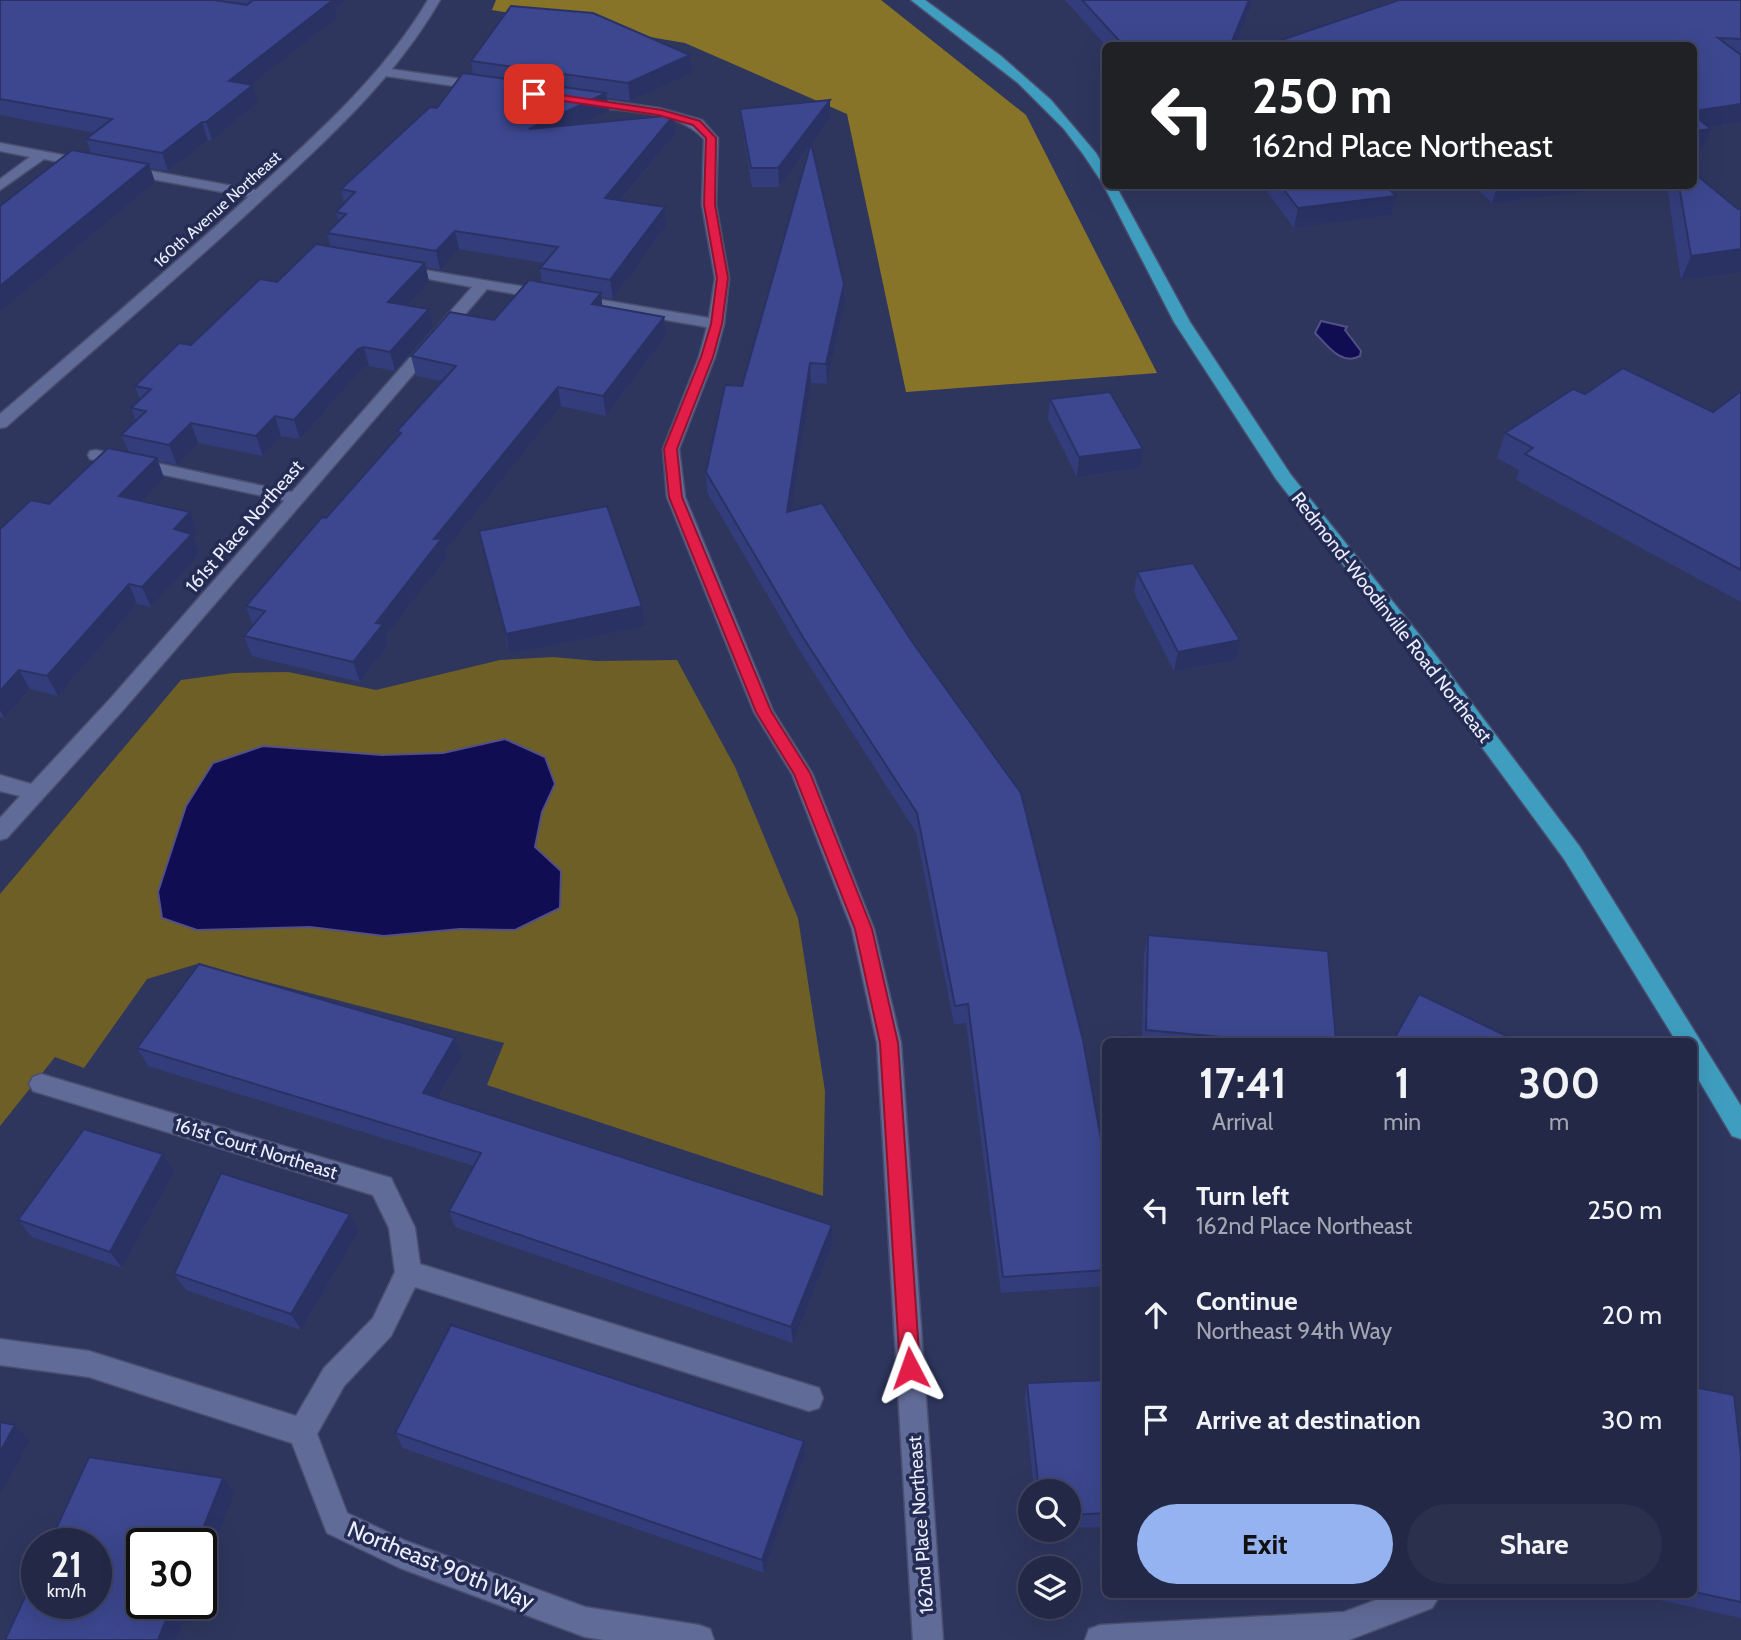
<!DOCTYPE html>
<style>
body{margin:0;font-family:Cabin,sans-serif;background:#2b304d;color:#f1f3f6;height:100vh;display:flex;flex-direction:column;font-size:26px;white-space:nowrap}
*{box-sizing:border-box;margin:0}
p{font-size:23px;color:#a3a6b3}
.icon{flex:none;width:38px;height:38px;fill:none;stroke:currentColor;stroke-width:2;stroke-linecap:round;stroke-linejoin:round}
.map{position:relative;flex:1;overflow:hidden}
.sheet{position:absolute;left:1102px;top:1038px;width:595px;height:560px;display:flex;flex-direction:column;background:#232846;border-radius:10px;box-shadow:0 7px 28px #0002,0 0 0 2px #40445f}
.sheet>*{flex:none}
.hud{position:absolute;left:1102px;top:42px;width:595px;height:147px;border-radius:10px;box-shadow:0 7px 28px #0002,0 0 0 2px #40445f;background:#202124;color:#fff;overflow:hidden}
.controls{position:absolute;left:1018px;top:1479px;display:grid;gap:14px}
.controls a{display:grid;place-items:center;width:63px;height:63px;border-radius:50%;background:#232846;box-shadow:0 7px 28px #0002,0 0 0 2px #40445f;font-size:35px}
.speed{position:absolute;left:21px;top:1528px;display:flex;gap:14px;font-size:35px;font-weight:700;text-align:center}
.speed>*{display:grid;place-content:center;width:91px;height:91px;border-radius:50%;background:#232846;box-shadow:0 7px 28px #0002,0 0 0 2px #40445f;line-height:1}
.speed small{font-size:18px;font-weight:400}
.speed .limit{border:4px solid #111;border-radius:10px;background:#fff;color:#111}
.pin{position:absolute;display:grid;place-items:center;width:60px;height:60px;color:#fff;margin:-30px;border-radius:14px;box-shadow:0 4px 10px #0006}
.me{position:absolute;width:77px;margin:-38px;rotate:356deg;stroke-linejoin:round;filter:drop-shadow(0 0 5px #0008)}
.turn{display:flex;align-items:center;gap:24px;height:147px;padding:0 35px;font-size:32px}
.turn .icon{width:91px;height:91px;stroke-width:2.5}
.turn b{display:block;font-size:49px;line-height:60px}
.eta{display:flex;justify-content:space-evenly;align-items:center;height:119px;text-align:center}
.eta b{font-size:42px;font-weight:800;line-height:49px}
.cta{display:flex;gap:14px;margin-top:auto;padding:14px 35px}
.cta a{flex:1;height:80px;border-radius:42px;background:#95b2f1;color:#111;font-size:28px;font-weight:800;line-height:80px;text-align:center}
.cta a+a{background:#2b304d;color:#f1f3f6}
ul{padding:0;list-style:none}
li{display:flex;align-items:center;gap:21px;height:105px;padding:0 35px}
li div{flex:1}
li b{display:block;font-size:26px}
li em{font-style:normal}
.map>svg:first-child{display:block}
.green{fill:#6e5f27}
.forest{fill:#877429}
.water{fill:#110d53;stroke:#525086;stroke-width:2}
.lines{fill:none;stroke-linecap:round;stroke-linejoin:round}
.lane-casing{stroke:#4a4f6f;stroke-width:3}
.street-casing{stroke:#4a4f6f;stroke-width:3}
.secondary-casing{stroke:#4a4f6f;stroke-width:3}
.primary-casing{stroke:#4a4f6f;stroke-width:3}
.lane{fill:#616b97;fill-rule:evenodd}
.street{fill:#616b97;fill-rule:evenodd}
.secondary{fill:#616b97;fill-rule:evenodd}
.primary{fill:#3f9ec0;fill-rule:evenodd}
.wall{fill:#343d7b}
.shaded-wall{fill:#2a3264}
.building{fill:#3c478f;stroke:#2a3264;stroke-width:2}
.route{fill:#e11d48;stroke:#92132f;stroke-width:2}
.labels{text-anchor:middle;stroke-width:7;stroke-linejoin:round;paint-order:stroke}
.far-street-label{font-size:16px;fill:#eaeefe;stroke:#252c53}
.street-label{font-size:19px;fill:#eaeefe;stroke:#252c53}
.near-street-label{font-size:23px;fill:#eaeefe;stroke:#252c53}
</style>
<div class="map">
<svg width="1741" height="1640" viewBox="0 0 1741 1640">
<rect width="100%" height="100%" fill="#2f365e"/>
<!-- green -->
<path class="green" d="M553,657l44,4 80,-1 58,107 63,151 27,173 -2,105 -336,-111 17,-42 -307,-79 -50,15 -63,89 -29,-11 -55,69v-232l181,-214 52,-7 55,-1 88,18 124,-30z"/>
<!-- forest -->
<path class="forest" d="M496,0h385l145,115 131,258 -251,19 -59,-278 -162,-71 -193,-33z"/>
<!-- water -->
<g class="water">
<path d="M1321,321l26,6 -2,3 16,21 -1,5c-19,10 -32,-10 -45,-23z"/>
<path d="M505,739l40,18 10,27 -13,28 -7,35 26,24 -1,37 -45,22 -55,-1 -76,7 -74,-9 -113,3 -35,-12 -4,-26 28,-86 27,-43 50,-17 119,9 61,-2z"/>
</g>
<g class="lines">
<defs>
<path id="lane" d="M96,450l200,43 9,5 -9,5 -206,-44 -2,-4 2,-4z"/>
<g id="street">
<path d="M383,68l99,14 6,4 -6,4 -103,-15v-6z"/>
<path d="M579,97l80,11 43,12 16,18 -2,67 13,73 -5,46 -9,33 -36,92 6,48 88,214 39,62 62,156 27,114 42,597h-30l-36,-597 -25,-114 -60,-155 -38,-62 -87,-215 -4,-48 36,-92 8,-30 -220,-38 -363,420 -117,129 -7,2v-22l20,-22 -20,-5v-16l31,9 79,-85 362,-412 -76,-14 -2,-3 2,-3 5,-1 308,52 6,-40 -13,-73 2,-66c-30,-33 -88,-26 -130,-35v-6z"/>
<path d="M0,143l89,17 7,4 -7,4 -45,-9 -44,31v-11l30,-22 -30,-6z"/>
<path d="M124,166l136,25 7,4 -7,4 -141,-26v-6z"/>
<path d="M41,1074l350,104 24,50 5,36 399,124 4,10 -4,10 -10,3 -394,-124 -24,49 -47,50 -27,48 30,79 59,28 179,66 114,18 11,4 4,11h-110l-19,-3 -185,-69 -73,-35 -35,-90 -203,-66 -89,-12v-26l89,12 207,65 28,-48 49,-50 22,-46 -6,-44 -16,-33 -340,-104 -4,-7 4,-7z"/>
<path d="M1392,1594h49l-9,14 -83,32h-264l4,-11 11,-4 244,-13z"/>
</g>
<path id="secondary" d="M428,0h12c-45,78 -110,137 -176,198 -84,78 -172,153 -258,229l-6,1v-14c86,-74 173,-148 257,-225 63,-58 127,-115 171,-189z"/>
<path id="primary" d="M911,0h14l76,56 50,44 45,53 10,17v16h10l74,136 101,153 143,178 146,194 161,259v33l-9,-3 -38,-64v-31h-18l-112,-182 -144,-196 -144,-184 -102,-157 -71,-138 -20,-30 -19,-25 -46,-46z"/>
</defs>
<!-- lane casing -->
<use href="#lane" class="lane-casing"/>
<!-- street casing -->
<use href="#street" class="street-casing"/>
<!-- secondary casing -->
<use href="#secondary" class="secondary-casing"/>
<!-- primary casing -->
<use href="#primary" class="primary-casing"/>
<!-- lane -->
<use href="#lane" class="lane"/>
<!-- street -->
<use href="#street" class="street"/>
<!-- secondary -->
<use href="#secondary" class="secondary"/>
<!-- primary -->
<use href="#primary" class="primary"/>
</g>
<!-- wall -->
<g class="wall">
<path d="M0,0h346l-11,8 3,9 -86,67 6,18 -46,38h-4l-40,31 -18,-3 5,14 -155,130v-106l91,-53 -5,-14 9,-6 -95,-18z"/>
<path d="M1065,0h188l-2,6 -16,40h-129z"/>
<path d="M1397,0h344v122l-33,5 3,2 -8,19 -9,1v-103z"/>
<path d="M471,61l221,12 -62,28 -23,-3 2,13 -27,13 92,-9 2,18 -55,67 44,7 1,19 -53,73 -12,-2 1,9 62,11 2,19 -60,80 -45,-10 -116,145 2,6 -61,79 2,8 -28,38 -108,-26 -8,-20 9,-10 -7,-20 152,-170 -1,-5 45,-50 -26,-5 -5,-20 83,-36 48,-37 -2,-15 4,-5 -85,-14 -19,21 -14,-3 3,15 -22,23 22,4 4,19 -38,43 -26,-5 -6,2 -63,71 -19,-3 -18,20 -65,-13 -21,22 -19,-4 6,17 -23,23 49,11 7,20 -4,4 7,17 -49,54 -14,-3 -79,92 -28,-7 -26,29 -4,-1v-188l49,-25 80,-52 -8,-17 15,-14 -5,-13 9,-8 -5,-14 142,-104 54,-35 -4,-14 12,-12 -3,-9 8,-9 -3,-14 96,-81 36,-34z"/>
<path d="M830,100v18l-19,25 33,141 1,19 -18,81 -16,-1 -20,128 315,655v120l-105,7 -35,-270 -12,1 -38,-192 -111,-173 -98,-167 -1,-20 36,-86 69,-242 -32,43h-27l-10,-60 -2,-18z"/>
<path d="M1263,186h136l-11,2 8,8 -5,19 -97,13z"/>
<path d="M1474,186h155l-137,17z"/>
<path d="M1667,186h27l44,23h3v63l-60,8z"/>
<path d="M1741,391v211l-225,-122 3,-10 -22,-12 8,-25 80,-39 128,18z"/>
<path d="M1050,399l90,69 -63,9 -29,-58z"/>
<path d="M479,531l166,95 -135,28z"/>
<path d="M1137,572l103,68 -4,20 -62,11 -40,-79z"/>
<path d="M1148,935l188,106h-194l2,-87z"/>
<path d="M137,1048l325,8 -24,42 394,127 1,17 -40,101 -338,-116 -6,-16 25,-45 -326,-100z"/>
<path d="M174,1172l-52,96 -90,-31 -14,-17z"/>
<path d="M350,1214l9,17 -58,99 -115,-40 -12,-16z"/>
<path d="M1106,1380v147l-37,1v-37h-35l-9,-93 2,-15z"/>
<path d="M1694,1387l47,69v162l-108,-24h61z"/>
<path d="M395,1433l409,8 1,14 -41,118 -361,-125z"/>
</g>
<!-- shaded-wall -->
<g class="shaded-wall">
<path d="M322,0h24l-11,8 3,9 -104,81 -5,-17z"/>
<path d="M1249,0h4l-2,6 -16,40h-5z"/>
<path d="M690,55l2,18 -62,28 -2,-18z"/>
<path d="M253,85l5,17 -46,38 -6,-18z"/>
<path d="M606,93l3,18 -77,36 -3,-18z"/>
<path d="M830,100v18l-51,69 -1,-19z"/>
<path d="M1741,104v18l-47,7v-18z"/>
<path d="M674,115l2,18 -69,83 -2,-18z"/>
<path d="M202,122l6,18 -40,31 -6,-18z"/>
<path d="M1711,129l-8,19 -9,1v-18z"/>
<path d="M149,164l6,18 -155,130v-26z"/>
<path d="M1497,186h132l-137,17z"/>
<path d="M1396,196l-5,19 -97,13 4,-20z"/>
<path d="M665,207l1,19 -53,73 -3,-19z"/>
<path d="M455,231l4,18 -19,21 -4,-19z"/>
<path d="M1741,249v23l-60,8 10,-24z"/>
<path d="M425,263l4,19 -37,39 -4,-19z"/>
<path d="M844,284l1,19 -18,81 -1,-20z"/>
<path d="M601,293l2,19 -11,-8z"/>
<path d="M429,309l4,19 -38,43 -5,-19z"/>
<path d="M664,317l2,19 -60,80 -3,-20z"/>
<path d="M364,347l5,19 -6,2 -63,71 -6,-19 64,-71z"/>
<path d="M810,363l1,20 -23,149 -1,-20z"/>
<path d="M558,387l3,19 -116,145 2,6 -61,79 2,8 -28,38 -7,-20 23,-39 58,-84z"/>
<path d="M275,416l6,20 -18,20 -7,-20z"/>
<path d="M191,423l7,20 -21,22 -8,-20z"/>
<path d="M1143,449l-3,19 -63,9 2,-20z"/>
<path d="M157,458l7,20 -37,38 -8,-20z"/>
<path d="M190,512l7,20 -4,4 7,17 -49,54 -9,-20 32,-58z"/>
<path d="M129,584l8,20 -79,92 -11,-20z"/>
<path d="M642,606l3,20 -135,28 -4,-20z"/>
<path d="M1240,640l-4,20 -62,11 4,-19z"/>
<path d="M19,670l11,19 -26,29 -4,-8v-19z"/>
<path d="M455,1038l7,18 -32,55 -7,-18z"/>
<path d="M163,1154l11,18 -52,96 -12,-16z"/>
<path d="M350,1214l9,17 -58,99 -10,-16z"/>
<path d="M832,1225l1,17 -40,101 -2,-16z"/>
<path d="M15,1425l15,15 -30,55v-43z"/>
<path d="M804,1441l1,14 -41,118 -2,-13z"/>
<path d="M223,1478l12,14 -34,85v-33h-4z"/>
<path d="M173,1603h18l-15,37h-18z"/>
</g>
<!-- building -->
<g class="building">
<path d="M0,0h214l33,5 6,-5h80l-104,81 24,4 -47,37h-4l-40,31 -76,-14 26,-20 -112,-20z"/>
<path d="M1082,0h167l-19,46h-106z"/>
<path d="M1399,0h342v39l-23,-1 23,17v49l-47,7v-65h-430z"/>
<path d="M511,6l82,7 97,42 -62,28 -157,-22z"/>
<path d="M463,73l143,20 -77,36 145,-14 -69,83 60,9 -55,73 -70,-12 18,-21 -103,-16 -19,20 -109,-18 19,-19 -10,-2 19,-20 -14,-3 89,-82 7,1z"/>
<path d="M830,100l-52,68h-27l-11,-59z"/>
<path d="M1694,115l17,14 -17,2z"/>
<path d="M811,143l33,141 -18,80 -16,-1 -23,149 35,-9 91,140 108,150 62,247 23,126v104l-103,7 -35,-273 -13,2 -38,-193 -113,-174 -98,-167 19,-87 17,1z"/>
<path d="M72,150l77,14 -149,122v-80z"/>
<path d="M1694,173l44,36h3v40l-50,7 -12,-70h15z"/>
<path d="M1281,186h105l10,10 -98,12z"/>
<path d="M316,244l109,19 -37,39 41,7 -39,43 -26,-5 -6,2 -64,71 -19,-4 -19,20 -65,-13 -22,22 -48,-10 25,-24 -15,-3 20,-19 -16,-3 44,-43 12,2 69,-66 17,3z"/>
<path d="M529,280l72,13 -9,11 72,13 -61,79 -45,-9 -124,152 8,-1 -66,85 7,1 -30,38 -109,-26 21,-25 -19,-5 76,-89 4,1 75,-85 -4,-2 59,-65 -45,-10 39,-44 44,8z"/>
<path d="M1623,368l90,44 28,-21v179l-216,-116 8,-6 -28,-15 68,-44 12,5z"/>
<path d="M1110,392l33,57 -64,8 -29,-58z"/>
<path d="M108,448l49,10 -38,38 71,16 -16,17 18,5 -50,53 -13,-3 -82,92 -28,-6 -19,21v-162l31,-29 18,4z"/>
<path d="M607,506l35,100 -136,28 -27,-103z"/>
<path d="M1193,563l47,77 -62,12 -41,-80z"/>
<path d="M1148,935l180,16 8,90h-72l-118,-11z"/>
<path d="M199,964l256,74 -32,55 409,132 -41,102 -342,-116 32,-58 -344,-105z"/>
<path d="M1419,994l98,47h-124z"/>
<path d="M84,1129l79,25 -53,98 -92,-32z"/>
<path d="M221,1173l129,41 -59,100 -117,-40z"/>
<path d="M451,1325l353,116 -42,119 -367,-127z"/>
<path d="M1106,1380v133l-37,2v-24h-30l-12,-108z"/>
<path d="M1694,1387l40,8 7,61v146l-47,-10z"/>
<path d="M0,1422l15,3 -15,27z"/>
<path d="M89,1457l134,21 -26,66h-55v59h31l-15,37h-153l32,-69v32h59v-59h-47z"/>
</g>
<!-- route -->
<path class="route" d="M534,91l128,19 38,11 16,17 -1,67 13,73 -6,46 -9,33 -36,92 5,48 89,214 39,62 62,156 26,114 22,325 -3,8 -7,2 -7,-2 -3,-8 -20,-325 -25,-114 -61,-155 -38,-62 -87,-215 -5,-48 37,-92 10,-33 6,-46 -13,-73 2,-67 -13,-13 -35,-10 -128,-19 -1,-2z"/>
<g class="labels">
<!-- far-street labels -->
<g class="far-street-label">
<text transform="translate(217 209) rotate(-42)" y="6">160th Avenue Northeast</text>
</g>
<!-- street labels -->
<g class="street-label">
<text transform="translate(244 526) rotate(-49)" y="7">161st Place Northeast</text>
<text transform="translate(1392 617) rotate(52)" y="7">Redmond-Woodinville Road Northeast</text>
<text transform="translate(256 1148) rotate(17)" y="7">161st Court Northeast</text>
<text transform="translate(920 1525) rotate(-94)" y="7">162nd Place Northeast</text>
</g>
<!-- near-street labels -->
<g class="near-street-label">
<text transform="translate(441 1565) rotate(22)" y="8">Northeast 90th Way</text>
</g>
</g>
</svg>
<div class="controls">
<a><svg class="icon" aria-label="search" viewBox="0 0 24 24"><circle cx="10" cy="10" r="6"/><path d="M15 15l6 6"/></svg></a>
<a><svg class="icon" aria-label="layers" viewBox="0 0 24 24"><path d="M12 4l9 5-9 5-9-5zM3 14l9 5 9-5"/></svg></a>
</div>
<div class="speed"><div>21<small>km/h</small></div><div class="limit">30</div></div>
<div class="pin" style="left:534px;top:94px;background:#d93025"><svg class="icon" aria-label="arrive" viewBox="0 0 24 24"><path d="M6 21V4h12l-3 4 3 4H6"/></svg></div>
<svg class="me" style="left:910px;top:1368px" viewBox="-20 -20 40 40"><path d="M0-17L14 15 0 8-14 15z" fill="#e11d48" stroke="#fff" stroke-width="4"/></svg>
<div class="hud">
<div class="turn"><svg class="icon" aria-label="left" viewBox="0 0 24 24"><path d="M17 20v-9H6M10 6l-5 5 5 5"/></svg><div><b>250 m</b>162nd Place Northeast</div></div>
</div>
<section class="sheet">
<div class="eta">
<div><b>17:41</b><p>Arrival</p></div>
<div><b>1</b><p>min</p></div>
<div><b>300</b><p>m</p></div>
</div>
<ul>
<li><svg class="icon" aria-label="left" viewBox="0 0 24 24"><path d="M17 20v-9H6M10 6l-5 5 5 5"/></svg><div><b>Turn left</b><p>162nd Place Northeast</p></div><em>250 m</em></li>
<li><svg class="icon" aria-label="ahead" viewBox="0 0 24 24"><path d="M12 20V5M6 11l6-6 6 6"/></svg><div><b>Continue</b><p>Northeast 94th Way</p></div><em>20 m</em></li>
<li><svg class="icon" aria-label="arrive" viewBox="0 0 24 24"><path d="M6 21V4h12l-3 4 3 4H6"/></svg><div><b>Arrive at destination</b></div><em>30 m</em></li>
</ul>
<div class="cta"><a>Exit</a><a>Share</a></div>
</section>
</div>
